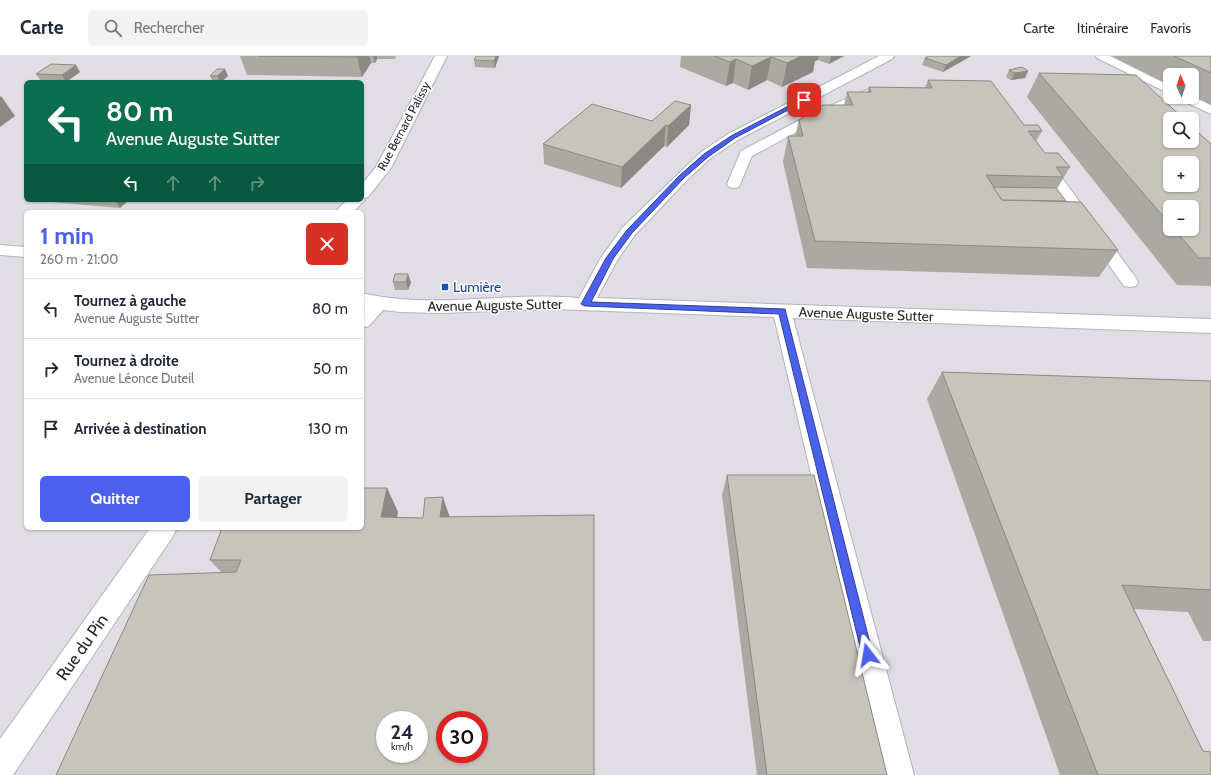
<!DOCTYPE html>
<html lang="fr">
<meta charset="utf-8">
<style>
body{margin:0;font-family:Cabin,sans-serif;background:#f2f2f3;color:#1f2937;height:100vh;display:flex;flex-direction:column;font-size:15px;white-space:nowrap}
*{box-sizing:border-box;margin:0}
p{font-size:13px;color:#747a83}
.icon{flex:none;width:22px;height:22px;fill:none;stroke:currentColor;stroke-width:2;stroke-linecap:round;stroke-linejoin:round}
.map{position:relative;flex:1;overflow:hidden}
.panel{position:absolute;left:24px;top:154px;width:340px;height:320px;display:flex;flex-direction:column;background:#fff;border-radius:6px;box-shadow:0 1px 3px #0004}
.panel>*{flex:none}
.hud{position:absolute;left:24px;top:24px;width:340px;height:122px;border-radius:6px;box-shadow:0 1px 3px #0004;background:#0b6e4f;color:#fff;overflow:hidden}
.needle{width:26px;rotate:357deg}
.buttons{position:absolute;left:1163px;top:12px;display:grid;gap:8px}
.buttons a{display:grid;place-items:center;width:36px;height:36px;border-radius:6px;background:#fff;box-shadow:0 1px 3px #0004;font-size:20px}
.speed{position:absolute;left:376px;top:655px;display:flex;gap:8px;font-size:20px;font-weight:700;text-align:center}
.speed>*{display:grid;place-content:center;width:52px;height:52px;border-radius:50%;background:#fff;box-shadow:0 1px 3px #0004;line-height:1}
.speed small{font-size:10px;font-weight:400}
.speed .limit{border:6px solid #d22;background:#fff;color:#111}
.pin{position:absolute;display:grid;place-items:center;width:34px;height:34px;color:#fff;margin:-17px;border-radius:8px;box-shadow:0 2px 6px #0006}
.me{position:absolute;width:44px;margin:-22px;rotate:346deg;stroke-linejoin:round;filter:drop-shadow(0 0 3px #0008)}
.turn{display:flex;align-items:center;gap:14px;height:84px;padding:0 16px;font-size:18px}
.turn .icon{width:52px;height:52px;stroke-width:2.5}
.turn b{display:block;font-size:28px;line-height:34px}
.lanes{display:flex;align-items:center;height:38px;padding:0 16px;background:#0003;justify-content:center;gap:20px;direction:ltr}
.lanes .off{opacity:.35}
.round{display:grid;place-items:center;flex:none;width:42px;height:42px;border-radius:6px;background:#f2f2f3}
.head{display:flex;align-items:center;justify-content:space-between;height:68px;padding:0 16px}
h1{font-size:24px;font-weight:700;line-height:30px;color:#4b61eb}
.primary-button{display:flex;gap:8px;margin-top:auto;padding:8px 16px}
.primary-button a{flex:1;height:46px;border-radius:6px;background:#4b61eb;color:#fff;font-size:16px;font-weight:700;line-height:46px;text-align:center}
.primary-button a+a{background:#f2f2f3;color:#1f2937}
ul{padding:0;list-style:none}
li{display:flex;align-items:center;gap:12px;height:60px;padding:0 16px;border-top:1px solid #e0e1e3}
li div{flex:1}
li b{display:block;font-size:15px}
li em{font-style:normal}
header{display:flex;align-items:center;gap:24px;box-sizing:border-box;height:56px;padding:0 20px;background:#fff;border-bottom:1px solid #e0e1e3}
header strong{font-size:19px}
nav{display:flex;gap:22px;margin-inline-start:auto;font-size:14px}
.search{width:280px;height:36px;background:#f2f2f3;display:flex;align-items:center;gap:10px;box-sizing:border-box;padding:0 14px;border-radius:6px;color:#747a83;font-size:15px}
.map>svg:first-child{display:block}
.industrial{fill:#e0dde4;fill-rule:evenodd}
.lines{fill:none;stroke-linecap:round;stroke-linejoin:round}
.lane-casing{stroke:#b1b3bd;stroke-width:2}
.street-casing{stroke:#b1b3bd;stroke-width:2}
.lane{fill:#fff;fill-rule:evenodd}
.street{fill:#fff;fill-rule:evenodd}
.wall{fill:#aba9a2;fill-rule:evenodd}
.shaded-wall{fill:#8b8984}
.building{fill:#c7c4bc;stroke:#8b8984;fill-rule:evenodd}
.route{fill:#4b61eb;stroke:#313f99}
.transit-dot{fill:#1a4fb4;stroke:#fff;stroke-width:1.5}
.labels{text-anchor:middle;stroke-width:3;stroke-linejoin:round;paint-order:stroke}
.far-street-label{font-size:12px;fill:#2a2a2a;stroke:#fff}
.transit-label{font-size:14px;fill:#164399;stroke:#fff;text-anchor:start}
.street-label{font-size:14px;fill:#2a2a2a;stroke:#fff}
.near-street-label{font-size:17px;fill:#2a2a2a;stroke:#fff}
</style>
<header>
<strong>Carte</strong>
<div class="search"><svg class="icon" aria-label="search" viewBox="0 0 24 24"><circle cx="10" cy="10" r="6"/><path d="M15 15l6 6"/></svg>Rechercher</div>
<nav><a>Carte</a><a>Itinéraire</a><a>Favoris</a></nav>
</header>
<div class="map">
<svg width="1211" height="719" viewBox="0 0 1211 719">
<rect width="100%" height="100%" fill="#ebe6dd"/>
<!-- industrial -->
<path class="industrial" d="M0,0h1211v719h-1211zM1170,19h22v22h-22zM26,26h336v118h-336zM1170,63h22v22h-22zM1170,107h22v22h-22zM1170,151h22v22h-22zM26,156h336v316h-336zM385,664h34v34h-34zM445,664h34v34h-34z"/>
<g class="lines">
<defs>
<g id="lane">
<path d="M1096,0h14l60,30v8l-73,-36z"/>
<path d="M869,33l4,2 2,2 -2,2 -54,25 -67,36 -13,31 -5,1 -5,-1 -2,-3 14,-33 70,-37z"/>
<path d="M1192,40l19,9v9l-30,-14 -2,-3z"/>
<path d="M1043,102l5,1 88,119 2,4 -2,4 -6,1 -6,-1 -88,-124 2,-3z"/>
</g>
<g id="street">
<path d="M435,0h12l-56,112 -23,29 -4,1 1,2 -12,12h-18l12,-12h15v-16l14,-17z"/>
<path d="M879,0h15l-2,3 -154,81 -27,18 -24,22 -52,55 -17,24 -21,39 614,21v14l-418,-15 121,457h-32l-108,-458 -222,-8 -113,4 -39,-1 -17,-2 -14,16 -7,2v-19l3,-3 -3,-1v-12c46,11 91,7 137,5 27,-2 53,-2 80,0l21,-39 23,-32 78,-75 27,-18z"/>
<path d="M0,189l26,2v10l-26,-2z"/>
<path d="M150,472h27l-4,8 -160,239h-13v-36z"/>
</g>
</defs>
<!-- lane casing -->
<use href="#lane" class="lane-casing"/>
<!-- street casing -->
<use href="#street" class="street-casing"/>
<!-- lane -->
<use href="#lane" class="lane"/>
<!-- street -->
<use href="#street" class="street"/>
</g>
<!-- wall -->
<g class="wall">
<path d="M240,0h156l-1,3h-18l-2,4h-4l-9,14 -115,-2z"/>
<path d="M476,0h23l-4,12 -20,-1 -1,-7z"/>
<path d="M681,0h163l-15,8 -11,-4 -3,1 -2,11 -31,15 -15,-7 -19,10 -15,-7 -7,3 -46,-19z"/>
<path d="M971,0l-28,16 -21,-7 3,-7z"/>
<path d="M1111,0h100v49l-19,-9v-21h-22v10z"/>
<path d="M1009,14l16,8 -14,2 -5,-3z"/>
<path d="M80,16l-14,10 -25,-1 -5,-7z"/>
<path d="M1039,17l172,71v142l-34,-1 -150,-188zM1170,151l22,22h-22z"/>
<path d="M210,20h18l-7,6h-8z"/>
<path d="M928,24l96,45 18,6 -6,10 9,12 25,14 -13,22 9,12 52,49 -19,27 -292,-9 -24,-106 5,-26h7l4,-16 45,-15 3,-13h20l2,-5 56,1z"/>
<path d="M691,49l-2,20 -22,22 -3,-1 -43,42 -77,-24 -1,-20 109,-23z"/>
<path d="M39,144h90l-9,8 -80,-7z"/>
<path d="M393,226h18l-3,8h-13z"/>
<path d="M942,316l269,9v260h-8l-15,-29 -54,-3 77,166h-151l-133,-376z"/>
<path d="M727,419l160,300h-130l-35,-280z"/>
<path d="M387,432l11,24 -1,6h26l171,-3v260h-538l166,-202 -12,-13 152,-32z"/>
</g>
<!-- shaded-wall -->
<g class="shaded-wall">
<path d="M358,0h13h-2l2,7 -9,14 -5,-20z"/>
<path d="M373,0h4v3l-2,4z"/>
<path d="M496,0h3l-4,12 -1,-7z"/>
<path d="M801,0h18l-1,4 -3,1 -2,11 -31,15 5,-24z"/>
<path d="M831,0h13l-15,8z"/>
<path d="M961,0h10l-28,16 3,-7z"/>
<path d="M771,1l-4,23 -19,10 4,-24z"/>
<path d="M736,3l-3,24 -7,3 4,-24z"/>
<path d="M76,9l4,7 -14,10 -4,-7z"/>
<path d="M225,13l3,7 -7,6h-1l-3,-6z"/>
<path d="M1028,15l-3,7 -14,2 4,-7z"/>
<path d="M1,40l14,20 -15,11v-30z"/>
<path d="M691,49l-2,20 -22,22 1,-21z"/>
<path d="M666,69l-2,21 -43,42 1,-21z"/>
<path d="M115,144h14l-9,8z"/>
<path d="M408,218l3,8 -3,8 -2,-8z"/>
<path d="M387,432l11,24 -6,29 -11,-24z"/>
<path d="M443,441l8,24 -11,-4z"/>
</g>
<!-- building -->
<g class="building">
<path d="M258,0h100l-1,1z"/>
<path d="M476,0h20l-2,5 -20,-1z"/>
<path d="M714,0h87l-14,7 -16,-6 -19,9 -16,-7 -6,3z"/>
<path d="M928,0h33l-15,9 -21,-7z"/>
<path d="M1174,0h37v17z"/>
<path d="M51,8l25,1 -14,10 -26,-1z"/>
<path d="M1022,11l6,4 -13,2 -6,-3z"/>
<path d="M217,13h8l-8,7h-7z"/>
<path d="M1039,17l97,2 48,44h-14v22h22v-14l19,17v114h-12l-25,-29h18v-22h-22v17zM1170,107h22v22h-22z"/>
<path d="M928,24l63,1 33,44h14l4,6h-14l17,22h13l12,14h-14l7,10 -77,-2 16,25 79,2 37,48 -303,-9 -27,-105h15l-4,-16 24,-15h30l-6,-13h24l-2,-5 63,1z"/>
<path d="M675,45l16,4 -23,21 -2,-1 -44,42 -79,-23 49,-40 60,17z"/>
<path d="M993,131l63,1 10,13 -64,-1z"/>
<path d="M395,218h13l-2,8h-13z"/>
<path d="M942,316l269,9v209l-89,-5 81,166 8,1v23h-113z"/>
<path d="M727,419h87l73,300h-120z"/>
<path d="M362,432h25l-6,29 42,1 2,-20 18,-1 -3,20 154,-2v260h-538l93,-200 87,-3 5,-12h-31l12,-32h140zM385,664h34v34h-34zM445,664h34v34h-34z"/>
</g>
<!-- route -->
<path class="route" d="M802,43l5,1 -72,38 -27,19 -24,21 -52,55 -19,26 -22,43 194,7 88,346 -1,4 -4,2 -5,-2 -1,-4 -83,-341 -194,-8 -4,-2 25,-46 21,-28 53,-55 24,-21 27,-18z"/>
<!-- markers -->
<rect class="transit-dot" x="441" y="227" width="8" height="8" rx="2"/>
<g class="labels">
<!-- far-street labels -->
<g class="far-street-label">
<text transform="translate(404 70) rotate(-62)" y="4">Rue Bernard Palissy</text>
</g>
<!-- transit labels -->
<g class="transit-label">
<text x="453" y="236">Lumière</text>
</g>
<!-- street labels -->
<g class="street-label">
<text transform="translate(495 249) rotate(-1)" y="5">Avenue Auguste Sutter</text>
<text transform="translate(866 258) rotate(2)" y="5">Avenue Auguste Sutter</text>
</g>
<!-- near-street labels -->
<g class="near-street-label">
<text transform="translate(82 591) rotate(-55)" y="6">Rue du Pin</text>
</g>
</g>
</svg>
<div class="buttons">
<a><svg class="needle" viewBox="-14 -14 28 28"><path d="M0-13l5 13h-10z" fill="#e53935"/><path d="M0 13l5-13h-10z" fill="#747a83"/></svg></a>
<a><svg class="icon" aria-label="search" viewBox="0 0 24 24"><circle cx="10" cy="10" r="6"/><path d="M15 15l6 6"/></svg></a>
<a>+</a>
<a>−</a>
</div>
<div class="speed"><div>24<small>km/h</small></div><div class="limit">30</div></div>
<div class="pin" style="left:804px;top:44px;background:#d93025"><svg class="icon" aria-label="arrive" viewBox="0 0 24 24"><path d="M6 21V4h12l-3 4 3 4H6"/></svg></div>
<svg class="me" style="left:868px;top:599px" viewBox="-20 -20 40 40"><path d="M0-17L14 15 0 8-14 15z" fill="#4b61eb" stroke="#fff" stroke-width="4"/></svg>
<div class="hud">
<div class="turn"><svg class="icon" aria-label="left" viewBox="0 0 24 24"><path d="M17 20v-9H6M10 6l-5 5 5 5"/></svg><div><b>80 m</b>Avenue Auguste Sutter</div></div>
<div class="lanes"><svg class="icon" aria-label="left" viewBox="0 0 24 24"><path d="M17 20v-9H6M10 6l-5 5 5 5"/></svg><svg class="icon off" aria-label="ahead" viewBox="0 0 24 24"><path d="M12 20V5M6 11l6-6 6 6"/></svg><svg class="icon off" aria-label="ahead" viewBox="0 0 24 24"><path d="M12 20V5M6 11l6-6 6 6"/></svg><svg class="icon off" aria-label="right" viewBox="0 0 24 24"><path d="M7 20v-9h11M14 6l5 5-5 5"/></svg></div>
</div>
<section class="panel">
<div class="head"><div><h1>1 min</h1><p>260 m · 21:00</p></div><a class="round" style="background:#d93025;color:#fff"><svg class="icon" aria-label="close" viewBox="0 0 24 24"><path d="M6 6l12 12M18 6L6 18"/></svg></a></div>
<ul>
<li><svg class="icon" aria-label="left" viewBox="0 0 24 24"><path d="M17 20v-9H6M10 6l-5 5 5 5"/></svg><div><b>Tournez à gauche</b><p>Avenue Auguste Sutter</p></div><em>80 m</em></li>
<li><svg class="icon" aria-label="right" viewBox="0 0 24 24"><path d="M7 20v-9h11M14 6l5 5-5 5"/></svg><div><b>Tournez à droite</b><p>Avenue Léonce Duteil</p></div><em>50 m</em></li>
<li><svg class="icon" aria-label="arrive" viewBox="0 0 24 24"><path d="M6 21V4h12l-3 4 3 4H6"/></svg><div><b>Arrivée à destination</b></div><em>130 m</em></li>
</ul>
<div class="primary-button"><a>Quitter</a><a>Partager</a></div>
</section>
</div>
